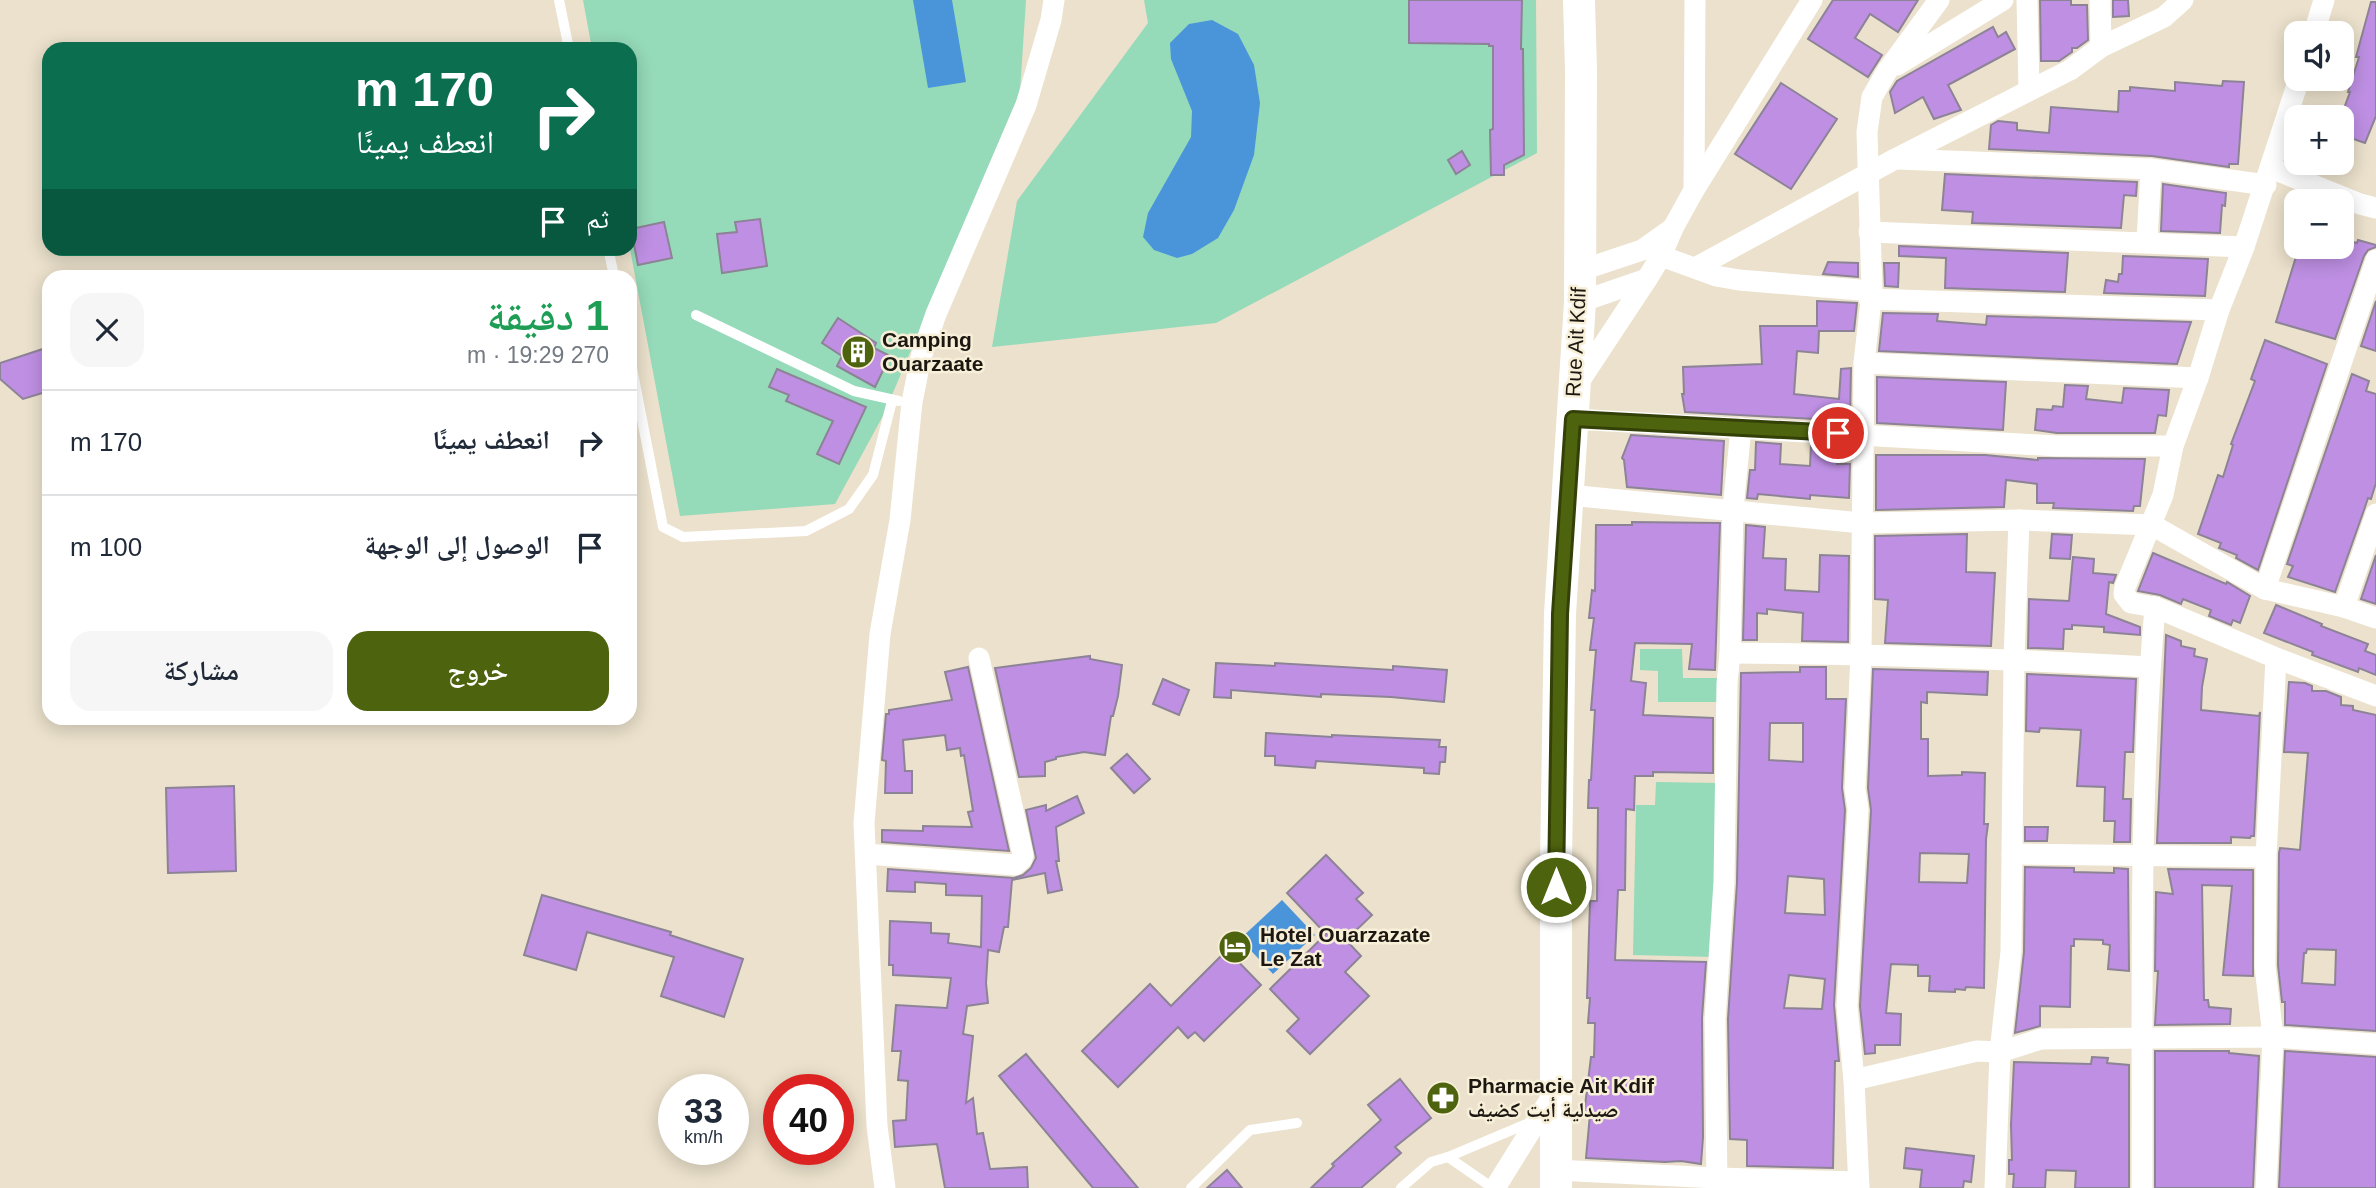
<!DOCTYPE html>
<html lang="ar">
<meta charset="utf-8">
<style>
body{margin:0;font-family:Helvetica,"Noto Naskh Arabic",sans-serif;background:#f6f6f7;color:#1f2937;direction:rtl;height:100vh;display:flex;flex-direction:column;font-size:26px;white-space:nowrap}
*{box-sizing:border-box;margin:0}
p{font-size:23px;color:#747a83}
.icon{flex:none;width:38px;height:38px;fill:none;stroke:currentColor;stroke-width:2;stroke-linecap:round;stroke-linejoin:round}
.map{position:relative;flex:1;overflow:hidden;direction:ltr}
.panel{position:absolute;left:42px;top:270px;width:595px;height:455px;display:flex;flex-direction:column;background:#fff;border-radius:21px;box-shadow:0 4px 18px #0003;direction:rtl}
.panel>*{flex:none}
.banner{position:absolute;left:42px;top:42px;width:595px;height:214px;border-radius:21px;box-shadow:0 4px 18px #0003;direction:rtl;background:#0b6e4f;color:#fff;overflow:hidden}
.fabs{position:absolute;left:2284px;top:21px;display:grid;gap:14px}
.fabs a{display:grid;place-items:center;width:70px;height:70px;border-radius:14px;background:#fff;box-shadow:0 4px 18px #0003;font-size:35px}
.speed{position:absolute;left:658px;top:1074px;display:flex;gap:14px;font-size:35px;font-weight:700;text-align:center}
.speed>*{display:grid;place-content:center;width:91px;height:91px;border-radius:50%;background:#fff;box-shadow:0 4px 18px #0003;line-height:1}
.speed small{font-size:18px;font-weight:400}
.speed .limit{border:10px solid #d22;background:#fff;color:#111}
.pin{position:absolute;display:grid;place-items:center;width:60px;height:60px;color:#fff;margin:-30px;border:4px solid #fff;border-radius:50%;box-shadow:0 2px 7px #0007}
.me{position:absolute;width:77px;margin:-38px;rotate:0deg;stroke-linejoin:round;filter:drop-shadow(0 0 5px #0008)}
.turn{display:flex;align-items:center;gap:24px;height:147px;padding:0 28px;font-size:32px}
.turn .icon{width:91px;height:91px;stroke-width:2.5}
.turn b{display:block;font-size:49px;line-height:60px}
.then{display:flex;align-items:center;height:66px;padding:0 28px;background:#0003;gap:14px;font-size:26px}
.round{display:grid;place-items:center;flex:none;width:74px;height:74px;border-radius:21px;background:#f6f6f7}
.head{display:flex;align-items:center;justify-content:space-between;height:119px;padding:0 28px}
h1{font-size:42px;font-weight:600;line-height:52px;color:#1e9e55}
.cta{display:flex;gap:14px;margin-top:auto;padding:14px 28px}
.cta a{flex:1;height:80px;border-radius:21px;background:#4e630d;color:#fff;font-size:28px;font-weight:600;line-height:80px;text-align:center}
.cta a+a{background:#f6f6f7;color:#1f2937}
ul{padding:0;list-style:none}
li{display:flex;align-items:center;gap:21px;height:105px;padding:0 28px;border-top:2px solid #e0e1e3}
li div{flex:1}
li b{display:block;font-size:26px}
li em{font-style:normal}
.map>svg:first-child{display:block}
.green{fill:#95dab9}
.water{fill:#4a95da}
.building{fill:#be8fe3;stroke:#8d8396;stroke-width:2;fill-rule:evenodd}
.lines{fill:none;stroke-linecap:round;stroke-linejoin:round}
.lane{stroke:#fff;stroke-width:10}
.street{stroke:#fff;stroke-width:21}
.secondary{stroke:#fff;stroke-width:32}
.route-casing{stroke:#334008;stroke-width:18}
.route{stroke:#4e630d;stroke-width:12}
.labels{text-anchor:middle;stroke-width:5;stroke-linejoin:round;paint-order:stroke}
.poi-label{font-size:21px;font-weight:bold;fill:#1c1811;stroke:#f8efd9;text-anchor:start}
.street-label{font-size:21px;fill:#1c1811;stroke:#f8efd9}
</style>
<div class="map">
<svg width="2376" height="1188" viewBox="0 0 2376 1188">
<rect width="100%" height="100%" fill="#ebe1cc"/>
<!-- green -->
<g class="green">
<path d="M583,0h443l-6,92 -136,322 -49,90 -155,12 -50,-267v-200h-38z"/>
<path d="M1144,0h392l1,153 -321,170 -224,24 25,-146 131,-178z"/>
<path d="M1640,649h42l1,29h41v24h-66v-31l-18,-1z"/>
<path d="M1656,782l63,1 -4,174 -82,-2 3,-150h19z"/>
</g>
<!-- water -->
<g class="water">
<path d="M913,0h39l14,82 -38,6z"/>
<path d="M1212,20l26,14 16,31 6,38 -6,52 -20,55 -16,28 -26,16 -15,4 -23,-8 -11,-13 5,-24 43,-76 1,-26 -21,-52 -1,-16 19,-19z"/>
<path d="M1282,900l33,35 -42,39 -33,-35z"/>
</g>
<!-- building -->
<g class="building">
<path d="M1409,0h113l-1,49h2l1,106 -20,10v10h-13l-1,-45 3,-1v-83h-4v-2l-80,-1z"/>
<path d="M1833,0h85l-20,32 -28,-18 -15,24 27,17 -14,22 -60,-38z"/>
<path d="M2040,0h31v5h16l1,35 -11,8h-5v4l-13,9h-18z"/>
<path d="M2113,0h15l1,16 -16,1z"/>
<path d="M2371,2h5v114l-11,27 -23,-8v-21l8,-22h-2l11,-35h-3z"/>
<path d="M1993,27l5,10 8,-5 9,17 -67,36 13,25 -27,9 -11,-22 -28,16 -5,-21 7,-11z"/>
<path d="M2223,81l21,1 -6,82h-9v3l-77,-11 -163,-7 2,-24 7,-4 19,2v7l32,3 2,-26 67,5 1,-21h11v-4l45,4v-9l47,4z"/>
<path d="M1781,83l56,36 -46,70 -56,-35z"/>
<path d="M1462,151l8,14 -14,9 -8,-14z"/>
<path d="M1945,174l192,8 -1,14 -12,-1 -3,33 -149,-5 1,-11 -31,-2z"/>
<path d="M2163,184l63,9 -1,13 -3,-1 -2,28 -59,-2z"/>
<path d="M760,219l7,47 -45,7 -5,-39 20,-2 -2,-10z"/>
<path d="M664,222l8,36 -34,7 -7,-36z"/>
<path d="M2342,239l15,4 1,-3 18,5v2l-8,3 -4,6 -29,83 -59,-17 23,-75h43z"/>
<path d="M1899,246l169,7 -3,39 -120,-4 1,-30 -47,-2z"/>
<path d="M2123,256l85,3 -3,37 -101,-3 2,-13 12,2 1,-8h3z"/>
<path d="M1828,262l30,1v14l-35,-3z"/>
<path d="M1884,263h15l-1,24 -13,-1z"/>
<path d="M1817,301l40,2 -3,28h-35l-1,22 -21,-2 -3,43 45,5 2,-30 10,-1 -1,53 -165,-9 -3,-18h2l-1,-27 79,-3 -2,-38h57z"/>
<path d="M2376,301v50l-15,-5z"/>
<path d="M1883,313l55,1 -1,7 49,4 1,-9 204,6 -14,42 -298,-13z"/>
<path d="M838,318l38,25 -2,5 16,8 -15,31 -38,-21 5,-10 -20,-13z"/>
<path d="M2265,340l62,24 -69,206 -22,-12 1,-3 -18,-7 2,-5 -23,-9 20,-59 5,2 10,-32 -2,-1 24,-63 -4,-2z"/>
<path d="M49,347v44l-26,8 -23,-20v-16z"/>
<path d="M777,369l89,38 -27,57 -22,-10 16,-33 -47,-20 3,-6 -20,-8z"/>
<path d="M2352,374l17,7 -3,10 10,3v89l-5,16 -3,-1 -4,12 -29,82 -47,-15 5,-11 -6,-2z"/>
<path d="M1877,377l129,5 -3,48 -126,-7z"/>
<path d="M2065,385l23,1 -2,13 36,4 2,-15 45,2 -3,26 -8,-1 -3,18h-98l-22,-3 2,-21 15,1 1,-4 10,1z"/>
<path d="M1631,435l93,6 -3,54 -94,-8 -3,-27 -2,-2z"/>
<path d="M1756,442l25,2 -1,20 30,2 1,-21 27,2 -1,17h13l-1,34 -39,-3v4l-52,-5 -1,5 -10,-1 3,-28h5z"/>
<path d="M1876,455h109l53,5v-2l107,1 -5,47h-6l-1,5 -80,-3 1,-5h-17v-19l-31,-4 -2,27 -128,3z"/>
<path d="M1632,522l88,1 -5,147 -26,-1 3,-25 -57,-1 -4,38 15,2 -3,32 70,3v55l-60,-1v4h-18l-1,34 -8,-1 -1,81h-7l-3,70 91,2 -4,56 1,119 -2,27 -20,-3 -16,1 -79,-4 4,-44h-6l7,-57h3l1,-34h-7l2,-25h-3l3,-97h7l1,-93h-10l1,-28h2l4,-70h-4l5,-60h-6l4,-32h-5l3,-28 3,1 1,-66h36z"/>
<path d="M1746,525l19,2 -2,31 23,1 -1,31 34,2 1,-37 29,1 -1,86 -46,-1 1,-28 -36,-4v5l-10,-1v27h-14z"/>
<path d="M1967,534l-1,38 29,1 -4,73 -106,-3 3,-43 -13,-1v-63z"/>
<path d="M2052,534l20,1 -2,24 -20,-1z"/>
<path d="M2153,553l73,31 1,-2 23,14 -10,27 -7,-3 -2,5 -22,-9 2,-6 -28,-11 -2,5 -21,-9 -22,-4z"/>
<path d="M2376,555v49l-15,-5z"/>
<path d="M2073,557l21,2 -1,14 23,2 -3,8 -4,-1 -3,32 34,13v8l-36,-3v-5l-32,-2v4h-8l-1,20 -35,-1 1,-49 40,2z"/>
<path d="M2276,605l46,19 -1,2 47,18 -3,7 11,4v20l-17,-7 -1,4 -46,-17 1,-3 -49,-19z"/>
<path d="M2166,635l15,6v5l14,3 -1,7 13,3 -5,28 -1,23 58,6 1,-4 -6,124h-3l-1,2 -19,-1v6h-74z"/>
<path d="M1090,656v3l32,6 -4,31 -5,20h-2l-6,39 -21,-3 -28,5v2l-11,3v14l-26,1 -24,-109z"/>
<path d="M1216,663l59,3v-3l118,7v-4l54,4 -3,32 -53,-5 -70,-3v3l-90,-7v8l-17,-1z"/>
<path d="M968,667l41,184 -127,-9v-12l41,1v-5l49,1 -4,-15 5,-1 -9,-56 -3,1 -1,-8 -13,2 -2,-15 -42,5 2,31h7v22h-27l1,-32 -4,-1 4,-46h3v-4l63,-10 -7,-28z"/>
<path d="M1800,667h26v32h20l-4,89 3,22 -11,195 5,56h-4l-2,107 -86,-2v-26l-17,-1 -2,-120 9,-136 4,-210 59,-1zM1770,723h33v39l-34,-2zM1788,876l36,3 1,36 -40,-2zM1789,975l36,4 -3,30 -38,-1z"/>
<path d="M1873,669l115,3 -1,23 -60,-3v11l-6,-1v37h7v37l34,-1v-3l23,1 -1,51h4l-2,15 -2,149 -18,-1 -1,3 -10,-1v3l-26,-1 1,-15h-12v-11l-27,-1 -5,49 15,1 -1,31h-25v8l-10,1 -5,-48 11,-196 -3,-22zM1920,853l49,1 -2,29 -48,-1z"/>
<path d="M2027,674l109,5 -3,73h-8l-2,47h8l-1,43h-16l1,-21h-11l1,-34 -28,-1 4,-56 -41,-2 -1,4 -13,-1z"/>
<path d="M1163,679l26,11 -10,25 -26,-11z"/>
<path d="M2289,682l16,1 7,3v5h14l15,6v8l12,1v4l23,5v316l-91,-6v-23h-3l-4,-37 1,-112 1,-5 20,2 8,-97 -24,-1zM2307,949l29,1 -1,35 -33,-2 2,-30h2z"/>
<path d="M1266,733l66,4v-2l108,5 -1,7h7l-1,15h-5l-1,12 -15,-1v-5l-108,-7 -1,7 -40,-3v-9h-10z"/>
<path d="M1127,754l23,25 -16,14 -23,-25z"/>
<path d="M234,786l2,85 -68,2 -2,-85z"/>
<path d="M1077,796l7,17 -28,14 3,34h-3l6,29 -14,3 -3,-20 -33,7 -4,47h-4l-5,25 -11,-2 -2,33 2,20 -21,3 -4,28 10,2 -7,67 7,-5 4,36 6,-1 7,36 37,-2 1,21h-83l-8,-44 -42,3 -2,-26 13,-1 2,-39 -10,-1 3,-29h-9l4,-46 51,3 4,-30 -58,-3v-10h-4l1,-44 41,2v10l18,1 -1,9 33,4 1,-51 -36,-1v-11l-31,-2v10l-28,-1 1,-22 126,9 9,-3 8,-7 5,-10 -10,-48 20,-5v6z"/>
<path d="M2025,827h23l-1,14h-22z"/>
<path d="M1326,855l37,38 -7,6 16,16 -26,25 15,16 -16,16 24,24 -59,58 -23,-23 12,-12 -29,-30 56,-55 -39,-41z"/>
<path d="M2025,867l49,1v4l40,1v-5l14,1 1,102 -21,-2 2,-24 -7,-1v-4l-29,-1v7h-3l-1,61 -30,-1v20l-25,7 9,-81z"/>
<path d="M2168,869l85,1v106l-30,-1 9,-89 -30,-1 2,115h4l1,7 22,2 -1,15 -75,1 3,-54h-3l1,-79 17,2z"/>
<path d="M542,895l129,37 -1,3 73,24 -19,58 -63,-21 13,-39 -87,-25 -11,38 -52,-15z"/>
<path d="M1227,950l34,35 -57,56 -9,-9 -7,6 -10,-11 -60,60 -36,-36 68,-67 21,22z"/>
<path d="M2155,1051h74v2l30,3 -6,132h-98z"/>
<path d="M2285,1051l91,6v131h-97z"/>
<path d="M1026,1054l112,134h-45l-94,-112z"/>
<path d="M2092,1057l16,1 -1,5 22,2v123h-54l1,-17 -30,-1 -1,18h-32l1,-14h-5v-14h3l-1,-35 3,-63 77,2z"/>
<path d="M1400,1079l31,39 -36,29 6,6 -40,35h-50l23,-22 -2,-2 49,-44 -13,-15z"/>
<path d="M1906,1148l68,8 -3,26 -7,-1 -1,7h-43l2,-18 -18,-2z"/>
<path d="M1227,1170l15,18h-35z"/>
</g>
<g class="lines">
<!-- lane -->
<g class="lane">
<path d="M559,0l10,49"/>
<path d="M608,248l6,28"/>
<path d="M696,315l158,76 45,10"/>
<path d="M630,358l33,169 20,10 123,-6 43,-22 24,-34 19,-74"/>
<path d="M1448,1157l45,31"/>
<path d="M1191,1188l59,-58 47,-7"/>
<path d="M1401,1188l30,-26 17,-5 83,-35"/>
</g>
<!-- street -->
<g class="street">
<path d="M2027,0l2,90"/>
<path d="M2100,0l1,47"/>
<path d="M2314,33l10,-33"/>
<path d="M1897,65l106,-65"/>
<path d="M2299,79l-55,168 -25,63 -21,68 -25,68 -10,49 -38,92 -1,7 7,9 24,4 121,51 100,38"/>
<path d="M1898,159l253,10 115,16"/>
<path d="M2271,168l89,36 16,4"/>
<path d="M1694,190l1,-190"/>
<path d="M1869,232l375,15"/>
<path d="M2147,241l4,-72"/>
<path d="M1661,256l55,20 23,4 133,11"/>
<path d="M1695,268l200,-109 175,-89 31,-23 63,-30 19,-17"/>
<path d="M1579,271l63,-21 31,-22"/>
<path d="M1869,299l350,11"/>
<path d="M1580,302l67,-23 14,-23 12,-28 21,-38 118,-190"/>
<path d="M1864,363l334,15"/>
<path d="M1577,385l70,-106"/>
<path d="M1573,419l484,27h116"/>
<path d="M1568,495l294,28 157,-3 133,5 113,64 79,18 32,11"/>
<path d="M2265,589l111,-329"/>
<path d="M2344,607l32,-93"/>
<path d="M1730,653c140,1 280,6 420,14"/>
<path d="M866,854l149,11 7,-6 1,-4 -44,-197"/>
<path d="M2012,854l254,3"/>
<path d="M1854,1080l123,-29 23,1 41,-13 232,-2 103,7"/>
<path d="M1556,1170l161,8 141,4"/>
<path d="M885,1188l-8,-62 -13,-303 16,-189 20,-114 12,-118 9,-45 15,-43 90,-209 25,-85 3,-20"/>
<path d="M1495,1188l59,-95"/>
<path d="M1717,1188l-2,-169 9,-137 3,-199 3,-30 3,-144 8,-81"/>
<path d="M1859,1188l-5,-108 -7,-74 11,-197 -3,-20 6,-135 3,-291 8,-72 -5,-159 5,-35 15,-26 52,-71"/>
<path d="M1995,1188l5,-136 11,-100 3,-293 5,-139"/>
<path d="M2142,1188c1,-194 -4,-387 13,-581"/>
<path d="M2266,1188l7,-151 -8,-71 1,-109 10,-199"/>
</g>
<!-- secondary -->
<path class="secondary" d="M1556,1188v-326l4,-248 20,-312 1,-232 -2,-70"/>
</g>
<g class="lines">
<defs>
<path id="route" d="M1556,887l4,-273 13,-195 265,14"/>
</defs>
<!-- route casing -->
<use href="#route" class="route-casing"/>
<!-- route -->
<use href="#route" class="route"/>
</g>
<!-- icons -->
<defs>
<symbol id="building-disc" viewBox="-11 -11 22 22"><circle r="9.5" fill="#4e630d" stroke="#f8efd9"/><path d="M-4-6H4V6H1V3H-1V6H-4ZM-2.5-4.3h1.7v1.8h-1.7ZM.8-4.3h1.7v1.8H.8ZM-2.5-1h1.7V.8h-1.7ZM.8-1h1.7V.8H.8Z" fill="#fff"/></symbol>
<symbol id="hotel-disc" viewBox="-11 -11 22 22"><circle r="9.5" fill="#4e630d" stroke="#f8efd9"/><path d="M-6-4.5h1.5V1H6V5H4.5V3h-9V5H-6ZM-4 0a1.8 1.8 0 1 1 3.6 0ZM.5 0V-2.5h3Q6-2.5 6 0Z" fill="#fff"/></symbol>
<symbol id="pharmacy-disc" viewBox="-11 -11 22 22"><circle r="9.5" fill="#4e630d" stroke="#f8efd9"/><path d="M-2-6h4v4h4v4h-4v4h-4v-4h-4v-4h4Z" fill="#fff"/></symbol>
</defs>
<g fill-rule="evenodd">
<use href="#building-disc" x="839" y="333" width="38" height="38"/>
<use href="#hotel-disc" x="1216" y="928" width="38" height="38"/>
<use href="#pharmacy-disc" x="1424" y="1079" width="38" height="38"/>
</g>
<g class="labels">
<!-- poi labels -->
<g class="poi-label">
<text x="882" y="347">Camping<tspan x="882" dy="24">Ouarzaate</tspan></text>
<text x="1260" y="942">Hotel Ouarzazate<tspan x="1260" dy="24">Le Zat</tspan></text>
<text x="1468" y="1093">Pharmacie Ait Kdif<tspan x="1468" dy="24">صيدلية أيت كضيف</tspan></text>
</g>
<!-- street labels -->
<g class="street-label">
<text transform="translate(1576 342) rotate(-87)" y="7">Rue Ait Kdif</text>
</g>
</g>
</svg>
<div class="fabs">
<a><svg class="icon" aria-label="sound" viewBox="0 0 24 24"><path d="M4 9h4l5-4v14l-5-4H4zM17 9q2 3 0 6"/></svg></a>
<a>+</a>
<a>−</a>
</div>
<div class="speed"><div>33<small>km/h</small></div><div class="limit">40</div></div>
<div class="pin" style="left:1838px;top:433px;background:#d93025"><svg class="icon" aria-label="arrive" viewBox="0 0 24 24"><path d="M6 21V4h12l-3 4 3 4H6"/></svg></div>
<svg class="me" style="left:1556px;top:887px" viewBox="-20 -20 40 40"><circle r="17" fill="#4e630d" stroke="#fff" stroke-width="3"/><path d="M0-11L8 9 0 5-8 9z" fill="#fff"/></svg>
<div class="banner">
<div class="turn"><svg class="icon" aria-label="right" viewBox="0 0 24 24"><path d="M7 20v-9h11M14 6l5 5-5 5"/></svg><div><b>170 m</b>انعطف يمينًا</div></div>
<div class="then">ثم<svg class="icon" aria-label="arrive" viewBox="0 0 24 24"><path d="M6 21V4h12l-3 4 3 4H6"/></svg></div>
</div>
<section class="panel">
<div class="head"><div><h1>1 دقيقة</h1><p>270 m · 19:29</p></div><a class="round"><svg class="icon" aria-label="close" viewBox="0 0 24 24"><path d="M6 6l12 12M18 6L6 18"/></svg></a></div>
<ul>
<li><svg class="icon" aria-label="right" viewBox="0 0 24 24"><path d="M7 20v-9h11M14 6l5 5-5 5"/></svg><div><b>انعطف يمينًا</b></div><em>170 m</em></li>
<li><svg class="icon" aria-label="arrive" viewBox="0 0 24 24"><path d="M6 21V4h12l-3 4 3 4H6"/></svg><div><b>الوصول إلى الوجهة</b></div><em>100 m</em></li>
</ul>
<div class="cta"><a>خروج</a><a>مشاركة</a></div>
</section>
</div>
